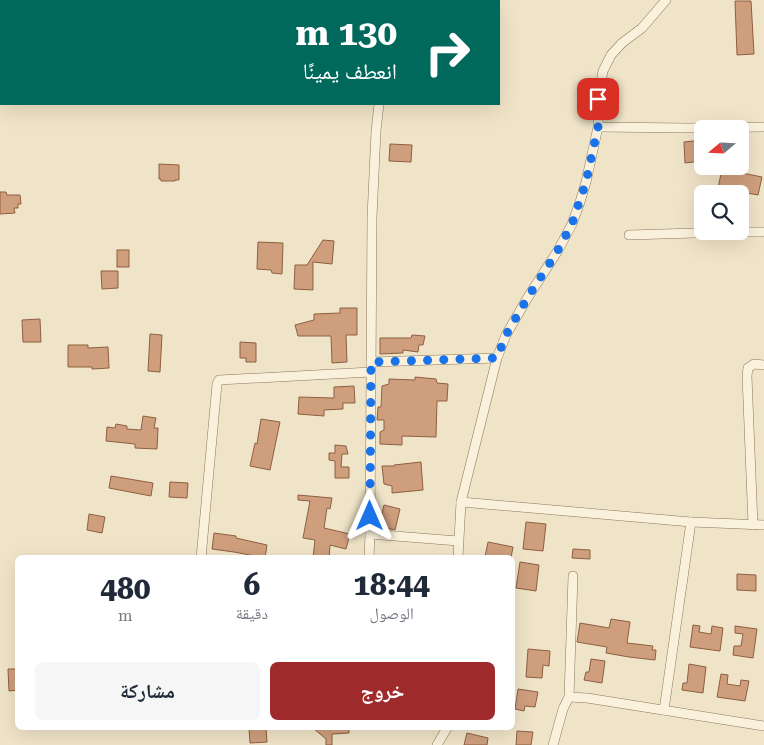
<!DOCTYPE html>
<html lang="ar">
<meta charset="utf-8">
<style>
body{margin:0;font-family:"Roboto Serif","Noto Naskh Arabic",serif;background:#f6f6f7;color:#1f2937;direction:rtl;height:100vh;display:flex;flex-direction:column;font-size:19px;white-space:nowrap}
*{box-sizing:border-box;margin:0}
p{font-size:16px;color:#747a83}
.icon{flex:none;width:28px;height:28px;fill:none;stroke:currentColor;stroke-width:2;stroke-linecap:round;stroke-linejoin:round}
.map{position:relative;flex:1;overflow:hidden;direction:ltr}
.sheet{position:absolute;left:15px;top:555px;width:500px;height:175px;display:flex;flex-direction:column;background:#fff;border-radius:8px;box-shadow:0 5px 20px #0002;direction:rtl}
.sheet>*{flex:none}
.hud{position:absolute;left:0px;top:0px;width:500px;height:105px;box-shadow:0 5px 20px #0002;direction:rtl;background:#00695c;color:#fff;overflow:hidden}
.needle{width:32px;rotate:251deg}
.controls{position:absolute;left:694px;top:120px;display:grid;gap:10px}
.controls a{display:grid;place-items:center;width:55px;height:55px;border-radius:8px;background:#fff;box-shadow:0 5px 20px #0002;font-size:25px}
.pin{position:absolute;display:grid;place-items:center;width:42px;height:42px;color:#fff;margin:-21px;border-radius:10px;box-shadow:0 2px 8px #0006}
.me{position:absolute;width:55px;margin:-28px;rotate:0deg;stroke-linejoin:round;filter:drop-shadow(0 0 4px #0008)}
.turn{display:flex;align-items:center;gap:18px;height:105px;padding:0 20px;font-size:22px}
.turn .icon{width:65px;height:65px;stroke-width:2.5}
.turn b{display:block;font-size:35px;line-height:42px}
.eta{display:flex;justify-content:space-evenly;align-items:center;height:85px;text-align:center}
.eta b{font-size:30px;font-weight:700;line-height:35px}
.cta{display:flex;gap:10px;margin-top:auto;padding:10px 20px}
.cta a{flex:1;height:58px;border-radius:8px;background:#9e2a2b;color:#fff;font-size:20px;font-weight:700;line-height:58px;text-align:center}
.cta a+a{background:#f6f6f7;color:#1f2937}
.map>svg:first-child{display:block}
.building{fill:#cf9f7d;stroke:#8d5f41}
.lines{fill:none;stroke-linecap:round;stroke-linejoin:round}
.minor-casing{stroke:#8d765c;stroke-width:10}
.minor{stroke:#faf1dc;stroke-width:9}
.route{stroke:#1a73e8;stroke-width:9;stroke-dasharray:0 16.2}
</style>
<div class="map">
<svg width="764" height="745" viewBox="0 0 764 745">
<rect width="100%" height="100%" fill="#f0e4c8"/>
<!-- building -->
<g class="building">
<path d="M735,1h16l3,53 -17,1z"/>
<path d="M702,140v21l-17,2 -1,-21z"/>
<path d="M390,144l22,1 -1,17 -22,-1z"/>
<path d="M159,164l20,1v15h-4v1h-14v-2h-2z"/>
<path d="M722,169l40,8 -4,18 -40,-7z"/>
<path d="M0,192h6l1,3h13l1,9h-3v4h-4l1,5 -15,1z"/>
<path d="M323,240l11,1 -2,23 -19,-2v28l-19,-1 1,-24h12z"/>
<path d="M258,242l25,1 -1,31 -10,-1 -1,-3 -14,-1z"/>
<rect x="117" y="250" width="12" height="17"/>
<path d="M101,271h17v17l-16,1z"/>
<path d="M340,308h17v27h-11l1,27 -15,1 -1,-27h-33l-3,-11 19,-5v-6l26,-1z"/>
<path d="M40,319l1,23h-18l-1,-22z"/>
<path d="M150,334l12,1 -2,37 -12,-1z"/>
<path d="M412,335l13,1 -2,9h-4l-1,7 -15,-2v3l-23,1v-16h31z"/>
<path d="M240,342l16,1v19h-10v-4h-6z"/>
<path d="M68,345h20v3l20,-1 1,21 -17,1v-2h-24z"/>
<path d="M415,377l21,2 1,4 11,1 -1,17h-10l-1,36 -34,-1v9l-22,-1v-12l4,-2v-10h-7l1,-13h3l1,-21 7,-2v-5l26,1z"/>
<path d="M354,386l1,17h-12v6l-19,1v6l-26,-2 1,-17 35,1v-11z"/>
<path d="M143,416l13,2 -2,10h4l-1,21 -22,-1v-4l-29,-3 1,-14 8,1 1,-4 11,2v3l14,1z"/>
<path d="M261,419l19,3 -10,48 -20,-4 5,-23 2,1z"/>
<path d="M335,445l11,1 2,8h-6l-1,13h8v11h-14v-17l-6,-1v-7h6z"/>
<path d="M421,462l2,28 -31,3v-7l-8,-2 -2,-18h12v-1z"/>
<path d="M111,476l42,7 -2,13 -42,-8z"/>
<path d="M170,482l18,1 -1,15 -18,-1z"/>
<path d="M298,495l34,3 -2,11 -3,-1 -3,20 26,6 -4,15 -16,-4 -1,13h-16l2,-18 -12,-2 7,-37 -12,-1z"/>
<path d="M384,505l16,4 -5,21 -16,-4z"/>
<path d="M89,514l16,3 -3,16 -15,-3z"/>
<path d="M526,522l20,2 -3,27 -20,-2z"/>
<path d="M214,533l22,3v2l31,7 -2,13 -31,-6 -22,-3z"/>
<path d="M488,542l25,5 -2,11 -26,-1z"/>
<path d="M573,549l17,1v9l-18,-1z"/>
<path d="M520,562l19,3 -3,26 -20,-3z"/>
<path d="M737,574l19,1v16l-19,-1z"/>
<path d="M611,619l19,3 -3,21 26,3 -1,4h4l-1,10 -26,-3 -23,-4 1,-6 -30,-5 3,-19 29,5z"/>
<path d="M693,625l7,1 -1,6 12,2 1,-8 11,2 -3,23 -30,-4z"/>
<path d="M735,626l22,3 -4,29 -20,-3 1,-9h7l2,-12 -8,-1z"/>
<path d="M528,649l22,2 -1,15 -6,-1 -1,13 -16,-1z"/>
<path d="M591,659l14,2 -3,22 -18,-3 2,-8h3z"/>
<path d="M689,664l17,3 -3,26 -21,-3 1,-7h4z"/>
<path d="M8,669h10v21l-9,1z"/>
<path d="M721,674l7,1 -1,9 13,2 1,-6 8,1 -4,20 -28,-4z"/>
<path d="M518,689l20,3 -3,15 -10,-1 -1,5 -9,-2z"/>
<path d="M249,728h17l1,14 -17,1z"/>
<path d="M313,728h36v5l-17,1v11h-6v-6z"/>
<path d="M517,731l16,1 -2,13h-15z"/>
<path d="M467,733l21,5 -1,7h-23z"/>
</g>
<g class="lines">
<defs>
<g id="minor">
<path d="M390,1v-1"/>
<path d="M379,104l-3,27 -4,86 -2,317 88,7"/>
<path d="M598,127l90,1 76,-1"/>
<path d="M629,235l99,-3h36"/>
<path d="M371,362l126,-4"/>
<path d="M461,502l230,20 73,3"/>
<path d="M753,525l-6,-149 1,-8 6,-4 10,1"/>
<path d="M201,558l16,-174 2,-4 152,-8"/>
<path d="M369,558l1,-24"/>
<path d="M458,558l3,-56 36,-144 9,-23 22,-38 29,-45 15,-28 8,-22 6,-20 12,-55v-28l5,-28 8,-16 11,-12 20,-15 24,-28"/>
<path d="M569,697l4,-121"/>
<path d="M664,710l27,-188"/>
<path d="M437,745l10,-17"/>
<path d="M553,745l10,-36 6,-12 18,1 177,28"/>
</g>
</defs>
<!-- minor casing -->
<use href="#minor" class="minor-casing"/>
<!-- minor -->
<use href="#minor" class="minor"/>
</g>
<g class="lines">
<!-- route -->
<path class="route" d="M370,516l1,-154 126,-4 9,-23 22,-38 29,-45 15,-28 14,-42 12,-55v-28"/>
</g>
</svg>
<div class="controls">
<a><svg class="needle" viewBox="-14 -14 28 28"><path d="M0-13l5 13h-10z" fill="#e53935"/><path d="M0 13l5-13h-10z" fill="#747a83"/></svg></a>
<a><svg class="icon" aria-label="search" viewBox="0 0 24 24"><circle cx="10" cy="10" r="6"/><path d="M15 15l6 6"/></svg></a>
</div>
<div class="pin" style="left:598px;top:99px;background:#d93025"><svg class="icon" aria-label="arrive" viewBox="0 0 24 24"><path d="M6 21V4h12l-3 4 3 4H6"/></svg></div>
<svg class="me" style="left:370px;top:516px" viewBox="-20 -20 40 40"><path d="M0-17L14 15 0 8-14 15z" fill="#1a73e8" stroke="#fff" stroke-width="4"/></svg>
<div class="hud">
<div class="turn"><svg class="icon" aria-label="right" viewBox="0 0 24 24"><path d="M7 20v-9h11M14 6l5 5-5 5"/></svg><div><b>130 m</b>انعطف يمينًا</div></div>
</div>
<section class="sheet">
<div class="eta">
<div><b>18:44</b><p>الوصول</p></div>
<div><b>6</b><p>دقيقة</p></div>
<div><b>480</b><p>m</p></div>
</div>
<div class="cta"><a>خروج</a><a>مشاركة</a></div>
</section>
</div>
